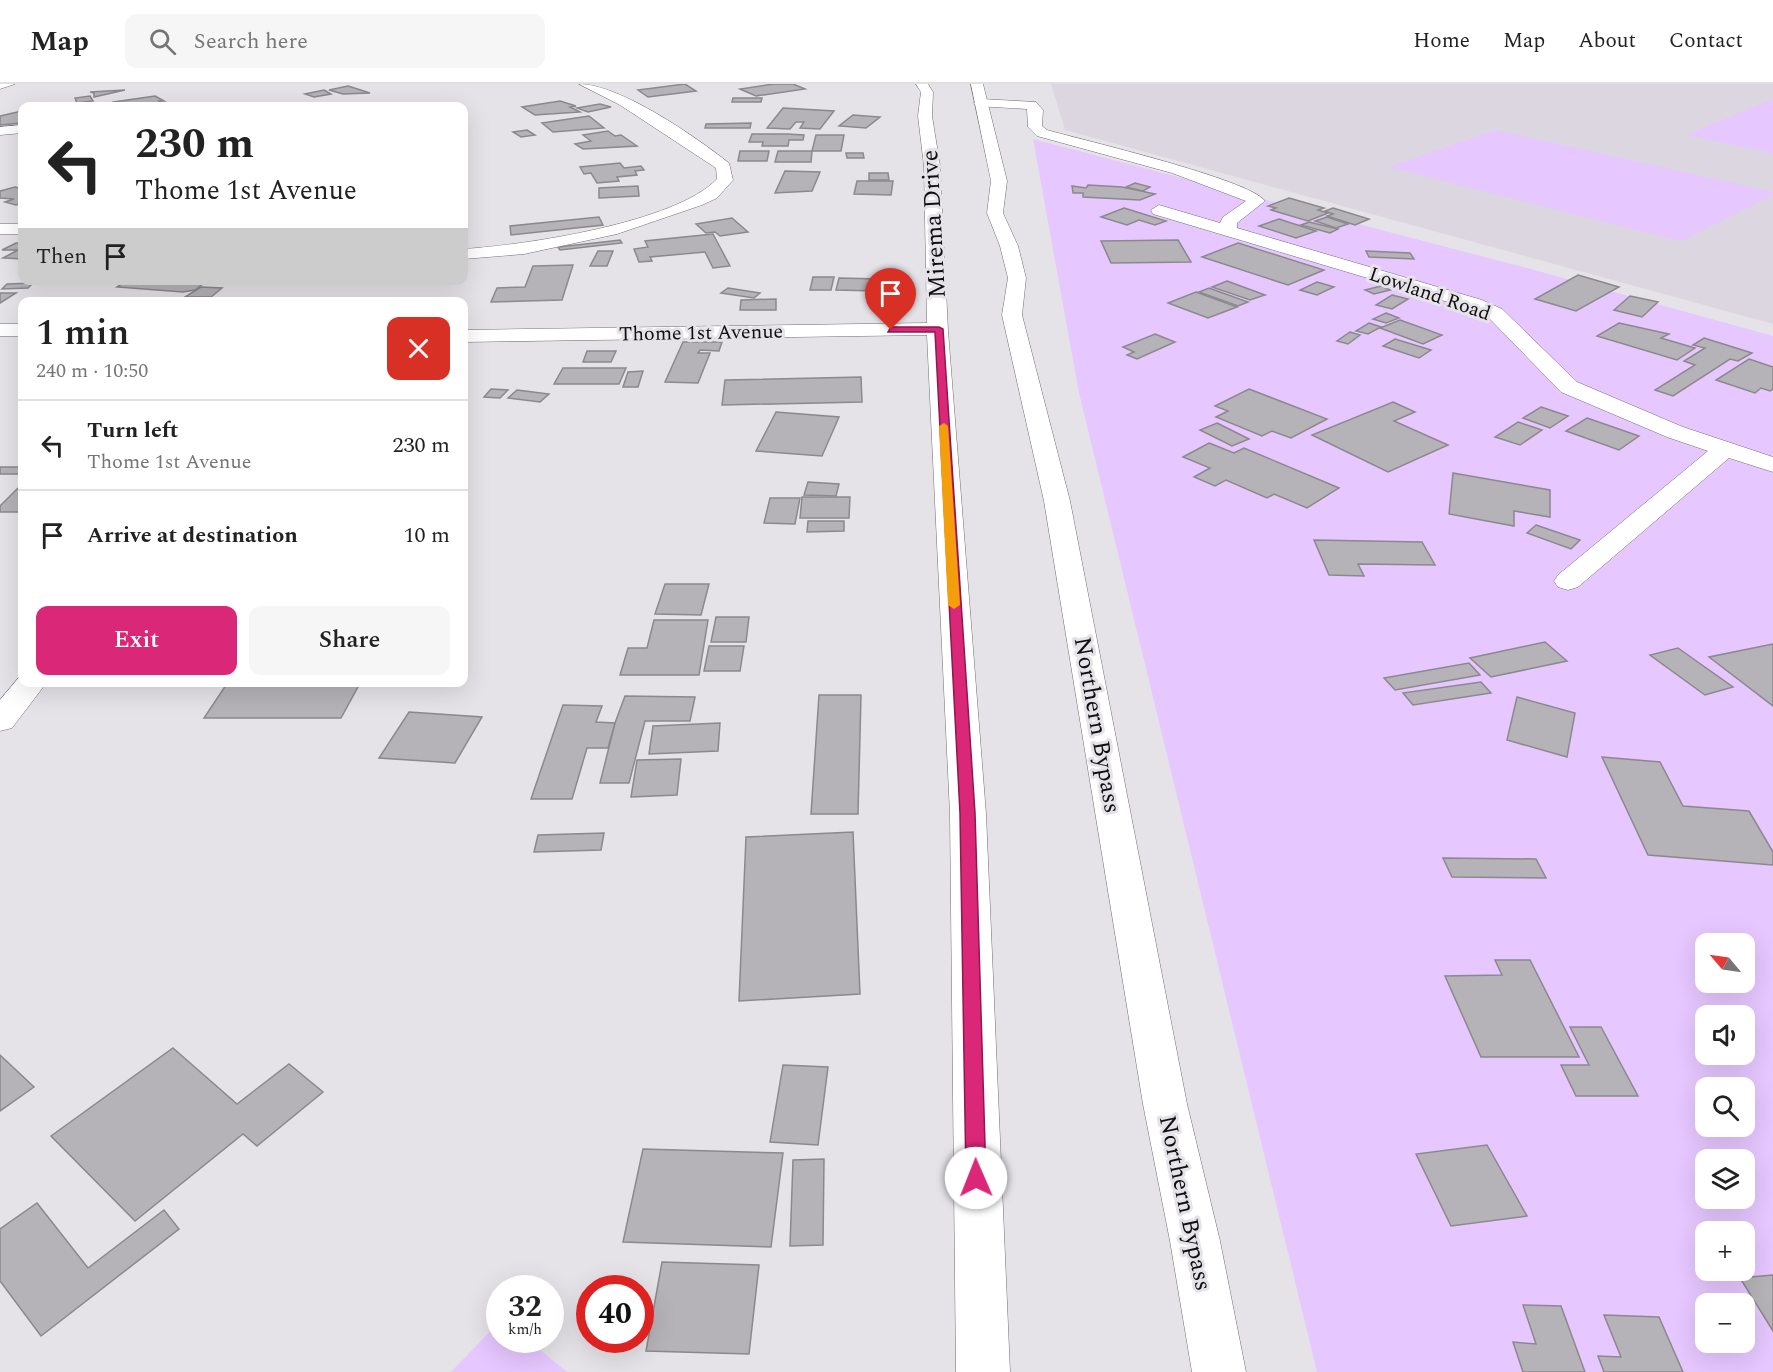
<!DOCTYPE html>
<meta charset="utf-8">
<style>
body{margin:0;font-family:Spectral,serif;background:#f6f6f6;color:#222;height:100vh;display:flex;flex-direction:column;font-size:22px;white-space:nowrap}
*{box-sizing:border-box;margin:0}
p{font-size:20px;color:#767676}
.icon{flex:none;width:33px;height:33px;fill:none;stroke:currentColor;stroke-width:2;stroke-linecap:round;stroke-linejoin:round}
.map{position:relative;flex:1;overflow:hidden}
.drawer{position:absolute;left:18px;top:213px;width:450px;height:390px;display:flex;flex-direction:column;background:#fff;border-radius:12px;box-shadow:0 6px 24px #0002}
.drawer>*{flex:none}
.top-card{position:absolute;left:18px;top:18px;width:450px;height:183px;border-radius:12px;box-shadow:0 6px 24px #0002;background:#fff;color:#222;overflow:hidden}
.needle{width:39px;rotate:299deg}
.tools{position:absolute;left:1695px;top:849px;display:grid;gap:12px}
.tools a{display:grid;place-items:center;width:60px;height:60px;border-radius:12px;background:#fff;box-shadow:0 6px 24px #0002;font-size:30px}
.speed{position:absolute;left:486px;top:1191px;display:flex;gap:12px;font-size:30px;font-weight:700;text-align:center}
.speed>*{display:grid;place-content:center;width:78px;height:78px;border-radius:50%;background:#fff;box-shadow:0 6px 24px #0002;line-height:1}
.speed small{font-size:15px;font-weight:400}
.speed .limit{border:9px solid #d22;background:#fff;color:#111}
.pin{position:absolute;display:grid;place-items:center;width:51px;height:51px;color:#fff;margin:-62px -26px;border-radius:50% 50% 50% 0;rotate:-45deg;box-shadow:0 0 6px #0007}
.pin .icon{rotate:45deg}
.me{position:absolute;width:66px;margin:-33px;rotate:359deg;stroke-linejoin:round;filter:drop-shadow(0 0 4px #0008)}
.turn{display:flex;align-items:center;gap:21px;height:126px;padding:0 18px;font-size:27px}
.turn .icon{width:78px;height:78px;stroke-width:2.5}
.turn b{display:block;font-size:42px;line-height:51px}
.then{display:flex;align-items:center;height:57px;padding:0 18px;background:#0003;gap:12px;font-size:22px}
.round{display:grid;place-items:center;flex:none;width:63px;height:63px;border-radius:12px;background:#f6f6f6}
.overview{display:flex;align-items:center;justify-content:space-between;height:102px;padding:0 18px}
h1{font-size:36px;font-weight:600;line-height:45px}
.action{display:flex;gap:12px;margin-top:auto;padding:12px 18px}
.action a{flex:1;height:69px;border-radius:12px;background:#db2777;color:#fff;font-size:24px;font-weight:600;line-height:69px;text-align:center}
.action a+a{background:#f6f6f6;color:#222}
ul{padding:0;list-style:none}
li{display:flex;align-items:center;gap:18px;height:90px;padding:0 18px;border-top:2px solid #e0e0e0}
li div{flex:1}
li b{display:block;font-size:22px}
li em{font-style:normal}
header{display:flex;align-items:center;gap:36px;box-sizing:border-box;height:84px;padding:0 30px;background:#fff;border-bottom:2px solid #e0e0e0}
header strong{font-size:28px}
nav{display:flex;gap:33px;margin-inline-start:auto;font-size:21px}
.search{width:420px;height:54px;background:#f6f6f6;display:flex;align-items:center;gap:15px;box-sizing:border-box;padding:0 21px;border-radius:12px;color:#767676;font-size:22px}
.map>svg:first-child{display:block}
.built{fill:#dcd6e1}
.green{fill:#e6c7ff;fill-rule:evenodd}
.building{fill:#b5b3b7;stroke:#8b898d;stroke-width:1.5}
.lines{fill:none;stroke-linecap:round;stroke-linejoin:round}
.minor-casing{stroke:#706e72;stroke-width:1}
.major-casing{stroke:#706e72;stroke-width:1}
.minor{fill:#fff;fill-rule:evenodd}
.major{fill:#fff;fill-rule:evenodd}
.route{fill:#db2777;stroke:#8e194d;stroke-width:1.5}
.slow{fill:#f59e0b}
.labels{text-anchor:middle;stroke-width:6;stroke-linejoin:round;paint-order:stroke}
.far-street-label{font-size:20px;fill:#0f0e10;stroke:#e6e3e8}
.street-label{font-size:24px;fill:#0f0e10;stroke:#e6e3e8}
</style>
<header>
<strong>Map</strong>
<div class="search"><svg class="icon" aria-label="search" viewBox="0 0 24 24"><circle cx="10" cy="10" r="6"/><path d="M15 15l6 6"/></svg>Search here</div>
<nav><a>Home</a><a>Map</a><a>About</a><a>Contact</a></nav>
</header>
<div class="map">
<svg width="1773" height="1288" viewBox="0 0 1773 1288">
<rect width="100%" height="100%" fill="#e6e3e8"/>
<!-- built -->
<path class="built" d="M1051,0h722v240l-708,-194z"/>
<!-- green -->
<g class="green">
<path d="M1770,16l3,1v52l-87,-18z"/>
<path d="M1496,46l277,62v3l-92,46 -292,-74z"/>
<path d="M1033,55l494,129 246,68v1036h-456l-238,-979zM1706,860h38v38h-38zM1706,932h38v38h-38zM1706,1004h38v38h-38zM1706,1076h38v38h-38zM1706,1148h38v38h-38zM1706,1220h38v38h-38z"/>
<path d="M499,1238l1,18h28l39,32h-116z"/>
</g>
<!-- building -->
<g class="building">
<path d="M685,0l11,7 -48,6 -10,-7z"/>
<path d="M774,0h19l12,5 -49,7 -16,-7z"/>
<path d="M348,2l22,7 -27,1 -14,-4z"/>
<path d="M125,6l-31,7v-4l-4,-1z"/>
<path d="M324,6l7,4 -17,3 -9,-3z"/>
<path d="M90,12l3,5 -16,2 -2,-5z"/>
<path d="M155,12l9,5h-5l3,2 -40,3 -8,-4z"/>
<path d="M733,14h29l-1,4h-29z"/>
<path d="M560,17l16,5 -6,1 10,5 -45,3 -13,-8z"/>
<path d="M600,20l11,3 -23,5 -11,-4z"/>
<path d="M783,24l51,3 -14,18 -20,-1 4,-6h-8l-6,7 -23,-1z"/>
<path d="M22,27v12l-22,2v-9z"/>
<path d="M853,31l27,2 -14,11 -27,-2z"/>
<path d="M589,32l15,12 -51,4 -11,-9z"/>
<path d="M751,39l-1,5h-45l1,-4z"/>
<path d="M527,46l8,5 -14,2 -8,-5z"/>
<path d="M608,47l7,5 6,-1 16,11 -54,3 -8,-5 16,-3 -8,-6z"/>
<path d="M752,50h35l17,1 -1,5h-14l-1,6h-26l1,-4h-14z"/>
<path d="M816,51h28l-3,16h-29z"/>
<path d="M740,67h29l-2,10h-29z"/>
<path d="M778,67h34l-1,11h-36z"/>
<path d="M846,69h17l1,5h-17z"/>
<path d="M620,79l4,5 17,-2 3,4 -9,1 2,4 -20,2 2,4 -22,2 -6,-10 -7,1 -4,-7z"/>
<path d="M785,87l35,1 -8,19 -37,2z"/>
<path d="M869,89h19l1,7h-20z"/>
<path d="M857,97h36l-2,14 -37,-1z"/>
<path d="M1135,99l15,4 -7,4 -17,-4z"/>
<path d="M1088,101l34,2 33,7 -15,6 -57,-3v-4h-10l-1,-7 14,2z"/>
<path d="M638,102l1,10 -40,2v-10z"/>
<path d="M15,103l7,2v14l-6,2 -11,-3 9,-3 -14,-1v-7z"/>
<path d="M1289,114l35,10 -6,2 10,3 -20,8 -37,-11 5,-2 -8,-2z"/>
<path d="M1124,124l42,13 -11,4 -16,-5 -12,5 -26,-8z"/>
<path d="M1333,124l36,11 -14,6 -28,-9 6,-2 -8,-3z"/>
<path d="M599,133l4,8 -92,10 -1,-9z"/>
<path d="M1327,133l21,7 -12,4 -21,-7z"/>
<path d="M732,134l16,14 -28,4 -5,-4 -9,1 -10,-9z"/>
<path d="M1279,135l37,12 -20,7 -37,-12z"/>
<path d="M1309,138l29,7 -8,4 -29,-8z"/>
<path d="M713,150l17,32 -17,2 -8,-16 -55,5 2,4 -13,1 -5,-13 14,-2 -3,-6z"/>
<path d="M620,156l2,3 -62,7 -2,-3z"/>
<path d="M1178,156l13,22 -80,1 -10,-22z"/>
<path d="M16,159h6v16l-19,-1 15,-8h-16z"/>
<path d="M1238,159l86,27 -36,15 -86,-28z"/>
<path d="M598,167h15l-6,15h-17z"/>
<path d="M1366,167l44,2 4,6 -45,-2z"/>
<path d="M573,181l-11,35 -71,2 6,-14 28,-1 8,-21z"/>
<path d="M1578,191l41,12 -43,24 -41,-12z"/>
<path d="M813,193h21l-3,13h-21z"/>
<path d="M839,194l40,1 -2,12 -41,-1z"/>
<path d="M128,196h80l-13,10 -12,2 -66,-5z"/>
<path d="M1227,197l38,14 -15,5 -38,-13z"/>
<path d="M1317,198l17,5 -17,8 -17,-5z"/>
<path d="M33,199l-5,5 -26,1 5,-5z"/>
<path d="M1381,202l9,4 -16,4 -9,-4z"/>
<path d="M201,203l21,1 -11,9h-26z"/>
<path d="M728,204l32,5 -6,5 -33,-5z"/>
<path d="M1209,204l39,14 -10,4 -39,-14z"/>
<path d="M1196,208l41,15 -29,11 -40,-15z"/>
<path d="M0,209h16l-16,10z"/>
<path d="M1392,211l16,4 -16,10 -16,-4z"/>
<path d="M1630,212l28,6 -16,15 -28,-7z"/>
<path d="M776,215v11h-36l1,-10z"/>
<path d="M1386,229l13,5 -13,5 -13,-4z"/>
<path d="M1400,236l42,15 -19,9 -43,-16z"/>
<path d="M1369,239l12,4 -13,7 -12,-3z"/>
<path d="M1619,239l50,11 -8,4 34,10 -18,12 -80,-24z"/>
<path d="M1350,248l10,3 -12,9 -11,-3z"/>
<path d="M1155,250l20,8 -38,17 -10,-4 7,-3 -11,-5z"/>
<path d="M1704,254l48,15 -14,8 -8,-2 -57,37 -18,-6 40,-25 -11,-4 21,-13 -12,-3z"/>
<path d="M1395,255l36,11 -12,8 -36,-12z"/>
<path d="M683,258h39l-3,9 -19,-1 -2,3h12l-12,30 -33,-1z"/>
<path d="M587,267h29l-5,11h-28z"/>
<path d="M1749,275l24,8v22l-3,2 -9,-3 -6,5 -39,-13z"/>
<path d="M563,284h63l-7,16h-65z"/>
<path d="M643,287l-5,16h-15l5,-15z"/>
<path d="M861,293l1,25 -140,3 3,-25z"/>
<path d="M491,305l17,1 -8,8 -16,-1z"/>
<path d="M1249,305l78,30 -36,19 -19,-7 -10,5 -46,-19 12,-6 -13,-5z"/>
<path d="M517,306l32,4 -9,8 -32,-4z"/>
<path d="M1393,318l22,10 -21,9 54,24 -60,27 -76,-37z"/>
<path d="M1541,323l27,9 -18,12 -27,-10z"/>
<path d="M776,328l63,5 -17,39 -66,-5z"/>
<path d="M1587,334l52,18 -20,14 -53,-19z"/>
<path d="M1518,338l24,8 -22,15 -25,-8z"/>
<path d="M1217,339l32,16 -17,7 -32,-16z"/>
<path d="M1209,359l25,10 10,-5 95,40 -32,20 -33,-14 -7,4 -41,-18 -11,6 -21,-9 16,-9 -27,-11z"/>
<path d="M0,383h22v3l-3,4h-19z"/>
<path d="M1453,389l97,17v27l-36,-6v15l-65,-12z"/>
<path d="M808,398l31,2 -3,12 -32,-1z"/>
<path d="M22,400v28h-22v-6z"/>
<path d="M802,413h48l-1,21h-49z"/>
<path d="M770,414h30l-5,26 -31,-1z"/>
<path d="M808,437h36v10l-37,1z"/>
<path d="M1536,441l44,15 -9,9 -44,-16z"/>
<path d="M1314,456l108,2 13,23 -77,-1 6,12 -35,-1z"/>
<path d="M665,500h44l-8,31 -46,-1z"/>
<path d="M716,533h33l-3,25h-35z"/>
<path d="M654,536h54l-9,55h-79l8,-27h19z"/>
<path d="M1545,558l22,19 -76,16 -21,-19z"/>
<path d="M1773,560v62l-64,-49z"/>
<path d="M709,562h35l-4,25h-36z"/>
<path d="M1678,564l55,39 -28,8 -55,-40z"/>
<path d="M1469,579l11,12 -85,15 -11,-12z"/>
<path d="M1481,598l10,11 -78,12 -10,-12z"/>
<path d="M226,601h133l-18,33h-137z"/>
<path d="M819,611h42l-3,119h-47z"/>
<path d="M625,612l70,1 -5,24h-45l-16,62h-29l15,-60z"/>
<path d="M1517,613l58,16 -8,44 -60,-17z"/>
<path d="M563,621l39,1 -6,16 19,1 -7,25h-21l-15,51h-41z"/>
<path d="M409,628l73,5 -27,46 -76,-5z"/>
<path d="M720,639l-2,28 -69,3 4,-28z"/>
<path d="M1602,673l58,5 23,44 66,5 24,41v13l-125,-10z"/>
<path d="M681,675l-4,36 -46,2 6,-37z"/>
<path d="M853,748l7,162 -121,7 7,-164z"/>
<path d="M604,749l-3,17 -67,2 4,-17z"/>
<path d="M1443,774l93,1 10,19 -94,-1z"/>
<path d="M1495,876h35l49,97h-98l-36,-81 57,-1z"/>
<path d="M1570,943h31l37,69h-62l-15,-31h28z"/>
<path d="M173,964l64,56 52,-40 34,28 -66,54 -14,-12 -108,87 -84,-85z"/>
<path d="M0,971l34,32 -34,24z"/>
<path d="M783,981l45,2 -10,78 -48,-3z"/>
<path d="M1487,1061l40,71 -76,10 -35,-72z"/>
<path d="M643,1065l140,4 -12,94 -148,-5z"/>
<path d="M824,1075l-1,86 -33,1 3,-86z"/>
<path d="M37,1119l51,65 76,-58 15,19 -138,107 -41,-55v-52z"/>
<path d="M662,1178l97,3 -10,89 -103,-3z"/>
<path d="M1773,1191v56l-33,-53z"/>
<path d="M1523,1221l38,1 24,66h-62l-10,-30 23,2z"/>
<path d="M1604,1231l55,2 24,55h-79l-6,-16 23,1z"/>
</g>
<g class="lines">
<defs>
<g id="minor">
<path d="M0,0h15l-15,5z"/>
<path d="M579,0c41,0 117,53 150,79l4,17 -16,18 -15,7 -85,29 -93,20 -60,5v-10c61,-4 211,-26 253,-70l-1,-11 -96,-63z"/>
<path d="M916,0h12l5,8 -1,24 8,50 8,165 38,483 24,558h-54l-6,-558 -23,-479 -463,7v-12l463,-7 -3,-157 -6,-50 3,-24z"/>
<path d="M981,15l55,3 7,8 -1,16 5,4c35,10 202,49 218,71l-28,22v5l245,72 20,9 75,73 106,45 90,30v15l-44,-14 -151,129 -10,3 -10,-3 -4,-6 4,-6 150,-124 -41,-14 -106,-45 -73,-75 -20,-9 -315,-94 -2,-4 8,-5 61,18 3,-6 23,-16 -74,-28 -135,-37 -9,-9 -1,-18 -51,-3 -2,-3z"/>
<path d="M22,41v8l-22,2v-8z"/>
<rect x="0" y="140" width="22" height="10"/>
<rect x="0" y="240" width="22" height="12"/>
<path d="M21,591l1,7h25l-35,46 -12,3v-31z"/>
</g>
<path id="major" d="M971,0h12l24,97 -4,32 15,33 8,32 -4,37 48,186 117,603 33,137 26,131h-54l-22,-131 -27,-137 -99,-603 -42,-186 6,-37 -8,-32 -13,-33 4,-32z"/>
</defs>
<!-- minor casing -->
<use href="#minor" class="minor-casing"/>
<!-- major casing -->
<use href="#major" class="major-casing"/>
<!-- minor -->
<use href="#minor" class="minor"/>
<!-- major -->
<use href="#major" class="major"/>
</g>
<!-- route -->
<path class="route" d="M891,243h48l4,2 32,484 11,365 -3,7 -7,2 -7,-2 -3,-7 -6,-365 -25,-481h-47z"/>
<!-- slow -->
<path class="slow" d="M944,339l4,3 12,179 -6,4 -6,-4 -9,-179z"/>
<g class="labels">
<!-- far-street labels -->
<g class="far-street-label">
<text transform="translate(1430 209) rotate(19)" y="7">Lowland Road</text>
<text transform="translate(701 248) rotate(-1)" y="7">Thome 1st Avenue</text>
</g>
<!-- street labels -->
<g class="street-label">
<text transform="translate(933 140) rotate(-93)" y="8">Mirema Drive</text>
<text transform="translate(1098 641) rotate(80)" y="8">Northern Bypass</text>
<text transform="translate(1186 1119) rotate(78)" y="8">Northern Bypass</text>
</g>
</g>
</svg>
<div class="tools">
<a><svg class="needle" viewBox="-14 -14 28 28"><path d="M0-13l5 13h-10z" fill="#e53935"/><path d="M0 13l5-13h-10z" fill="#767676"/></svg></a>
<a><svg class="icon" aria-label="sound" viewBox="0 0 24 24"><path d="M4 9h4l5-4v14l-5-4H4zM17 9q2 3 0 6"/></svg></a>
<a><svg class="icon" aria-label="search" viewBox="0 0 24 24"><circle cx="10" cy="10" r="6"/><path d="M15 15l6 6"/></svg></a>
<a><svg class="icon" aria-label="layers" viewBox="0 0 24 24"><path d="M12 4l9 5-9 5-9-5zM3 14l9 5 9-5"/></svg></a>
<a>+</a>
<a>−</a>
</div>
<div class="speed"><div>32<small>km/h</small></div><div class="limit">40</div></div>
<div class="pin" style="left:891px;top:246px;background:#d93025"><svg class="icon" aria-label="arrive" viewBox="0 0 24 24"><path d="M6 21V4h12l-3 4 3 4H6"/></svg></div>
<svg class="me" style="left:976px;top:1094px" viewBox="-20 -20 40 40"><circle r="19" fill="#fff"/><path d="M0-13L10 11 0 6-10 11z" fill="#db2777"/></svg>
<div class="top-card">
<div class="turn"><svg class="icon" aria-label="left" viewBox="0 0 24 24"><path d="M17 20v-9H6M10 6l-5 5 5 5"/></svg><div><b>230 m</b>Thome 1st Avenue</div></div>
<div class="then">Then<svg class="icon" aria-label="arrive" viewBox="0 0 24 24"><path d="M6 21V4h12l-3 4 3 4H6"/></svg></div>
</div>
<section class="drawer">
<div class="overview"><div><h1>1 min</h1><p>240 m · 10:50</p></div><a class="round" style="background:#d93025;color:#fff"><svg class="icon" aria-label="close" viewBox="0 0 24 24"><path d="M6 6l12 12M18 6L6 18"/></svg></a></div>
<ul>
<li><svg class="icon" aria-label="left" viewBox="0 0 24 24"><path d="M17 20v-9H6M10 6l-5 5 5 5"/></svg><div><b>Turn left</b><p>Thome 1st Avenue</p></div><em>230 m</em></li>
<li><svg class="icon" aria-label="arrive" viewBox="0 0 24 24"><path d="M6 21V4h12l-3 4 3 4H6"/></svg><div><b>Arrive at destination</b></div><em>10 m</em></li>
</ul>
<div class="action"><a>Exit</a><a>Share</a></div>
</section>
</div>
